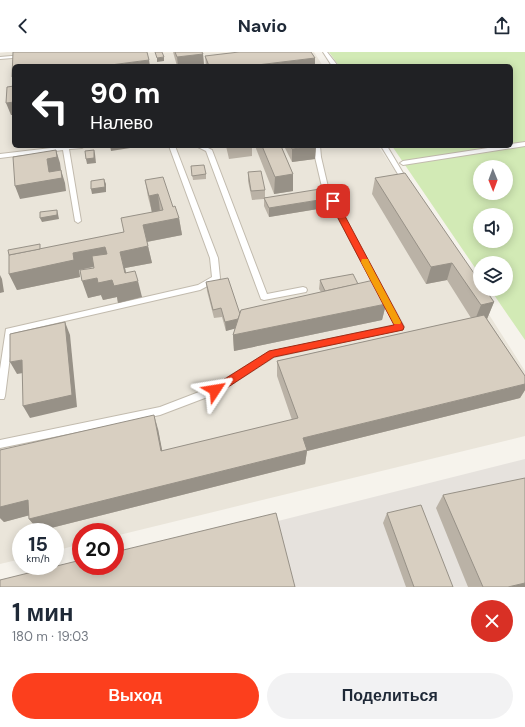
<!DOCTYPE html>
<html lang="ru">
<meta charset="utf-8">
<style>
body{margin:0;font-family:"DM Sans",sans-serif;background:#f2f2f3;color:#1f2937;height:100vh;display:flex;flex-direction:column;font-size:15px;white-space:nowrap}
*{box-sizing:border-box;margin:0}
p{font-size:13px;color:#747a83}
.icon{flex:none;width:22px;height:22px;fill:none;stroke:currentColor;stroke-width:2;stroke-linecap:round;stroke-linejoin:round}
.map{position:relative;height:535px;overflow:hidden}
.side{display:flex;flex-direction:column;background:#fff;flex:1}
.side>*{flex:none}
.hud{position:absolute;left:12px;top:12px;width:501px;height:84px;border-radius:6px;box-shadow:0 2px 10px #0003;background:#202124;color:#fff;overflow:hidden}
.needle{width:26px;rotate:179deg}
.tools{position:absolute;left:473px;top:108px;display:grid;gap:8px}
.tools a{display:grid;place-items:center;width:40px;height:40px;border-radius:50%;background:#fff;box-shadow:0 2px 10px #0003;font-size:20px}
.speed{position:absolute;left:12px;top:471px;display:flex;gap:8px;font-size:20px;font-weight:700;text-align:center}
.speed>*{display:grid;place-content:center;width:52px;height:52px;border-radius:50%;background:#fff;box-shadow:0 2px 10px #0003;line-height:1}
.speed small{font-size:10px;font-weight:400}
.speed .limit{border:6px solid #d22;background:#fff;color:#111}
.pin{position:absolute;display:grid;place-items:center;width:34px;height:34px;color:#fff;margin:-17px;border-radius:8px;box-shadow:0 2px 6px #0006}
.me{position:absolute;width:44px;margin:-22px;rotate:57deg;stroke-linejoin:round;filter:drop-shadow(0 0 3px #0008)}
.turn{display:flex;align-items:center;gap:14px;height:84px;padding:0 12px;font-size:18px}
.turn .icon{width:52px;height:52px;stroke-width:2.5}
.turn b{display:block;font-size:28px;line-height:34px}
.round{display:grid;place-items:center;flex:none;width:42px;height:42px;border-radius:21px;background:#f2f2f3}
.head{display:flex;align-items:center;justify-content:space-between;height:68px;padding:0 12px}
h1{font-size:24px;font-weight:700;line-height:30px}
.action{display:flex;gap:8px;margin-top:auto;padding:8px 12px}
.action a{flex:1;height:46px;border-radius:24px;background:#fc3f1d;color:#fff;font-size:16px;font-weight:700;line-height:46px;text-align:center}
.action a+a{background:#f2f2f3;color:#1f2937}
header{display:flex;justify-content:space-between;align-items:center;height:52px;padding:0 12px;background:#fff;font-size:18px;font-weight:700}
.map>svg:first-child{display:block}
.residential{fill:#eae5da}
.industrial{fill:#e6e2dd}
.green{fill:#d2eab5;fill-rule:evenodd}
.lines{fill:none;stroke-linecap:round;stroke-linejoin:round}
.service-casing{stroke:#c2bbae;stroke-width:2}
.service{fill:#fff;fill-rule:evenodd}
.wall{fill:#bab2a6}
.shaded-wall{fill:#979187}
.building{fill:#d8cfc1;stroke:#979187}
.route{fill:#fc3f1d;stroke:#a42913}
.slow{fill:#f59e0b}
</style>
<header><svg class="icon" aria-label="back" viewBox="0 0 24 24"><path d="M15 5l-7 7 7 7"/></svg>Navio<svg class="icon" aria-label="share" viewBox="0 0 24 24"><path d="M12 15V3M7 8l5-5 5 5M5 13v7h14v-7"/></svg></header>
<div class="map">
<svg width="525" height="535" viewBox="0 0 525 535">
<rect width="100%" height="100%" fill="#f6f3ec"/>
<!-- residential -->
<path class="residential" d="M7,0h307l9,14h-309v80h364l52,76 95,149v65l-410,100v-4h-34v12l-26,7v-19h-34v27l-21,5v-511z"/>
<!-- industrial -->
<path class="industrial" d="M525,407v128h-511l101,-21v-4z"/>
<!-- green -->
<path class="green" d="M329,0h196v288l-35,-51h16v-26h-26v12l-88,-129h119v-80h-172zM480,115h26v26h-26zM480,163h26v26h-26z"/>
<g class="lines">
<defs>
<g id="service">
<path d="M323,0h4l11,14h-6z"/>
<path d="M23,3l2,1v1l-25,2v-2z"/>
<path d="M525,90v4l-122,19 -3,-2 3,-2 98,-15h10v-2z"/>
<path d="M68,94h17l-3,2 -13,1 12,72 -3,2 -3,-2 -12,-71 -63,8v-4z"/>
<path d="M169,94h6l43,112 2,20 -1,2 -19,10 -187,43 -8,63 -1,3h-4v-30l6,-40 192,-44 14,-8 -2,-19z"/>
<path d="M196,94h8l8,4 55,144 36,-7 3,1 1,2 -1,2 -42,8 -3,-1 -55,-148z"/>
<path d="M314,94h6l1,11 7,30 76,140 -1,2 -129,28 -56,36 -58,22 -160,33v-8l160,-33 52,-20 57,-35 126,-27 -73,-138 -7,-30z"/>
<path d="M381,94h6l22,37 -1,1h-4z"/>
</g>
</defs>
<!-- service casing -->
<use href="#service" class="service-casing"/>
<!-- service -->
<use href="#service" class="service"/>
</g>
<!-- wall -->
<g class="wall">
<path d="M173,0h29l1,2 1,12h-27z"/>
<path d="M205,4l110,2v8h-109z"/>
<path d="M226,94h26v10l-23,3z"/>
<path d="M255,94h26l12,28v17l-19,3z"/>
<path d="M284,94h32l-1,13 -23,3z"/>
<path d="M191,114l15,8v5l-13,1z"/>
<path d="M248,120l17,18v7l59,11 -55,9 -5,-11v-7l-12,1 -4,-19z"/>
<path d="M375,126l119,124 -7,17 38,57v14l-5,8 -213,53 -2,13 -266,67 -10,-12v-4l-25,7 -4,-4v-68l158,-21 4,22 130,-31 -15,-44v-15l194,-43 -24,-38 -21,4 -54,-90z"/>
<path d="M145,128l28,27 6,11 3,17 -35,7 5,21 -27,5 1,5 16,24 -24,6 -1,-6 -14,3 -2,-5 -13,3 6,-31 -15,3 1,7 -63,13 -8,-16 32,-25 83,-17 28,-20 -4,-15z"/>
<path d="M320,228l38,4 28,20 -4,16 -148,31 -1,-16 2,-7 -9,3 -4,-14 -8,1 -7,-27 -1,-9 34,32 81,-22 -2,-3z"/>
<path d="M443,443l82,92h-57l-32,-79z"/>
<path d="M387,461l66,74h-47l-23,-64z"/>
</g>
<!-- shaded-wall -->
<g class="shaded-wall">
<path d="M203,2l1,12h-26l-1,-9z"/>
<path d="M164,5v4l-7,1v-4z"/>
<path d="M315,6v8h-66z"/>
<path d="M149,8l1,6h-47z"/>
<path d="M14,50v13h-3l-5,-12z"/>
<path d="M110,94h33l-32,5z"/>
<path d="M316,94l-1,13 -23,3v-13z"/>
<path d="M56,98l4,13 1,7 4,13 1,8 -46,8 -5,-13 32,-27z"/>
<path d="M94,98l1,4 1,9 -9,1 -1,-5z"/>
<path d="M293,122v17l-19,3 1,-17z"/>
<path d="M104,127l2,5v8l-14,2 -1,-5z"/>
<path d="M158,142l2,17 -8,2 -3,-17z"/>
<path d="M325,147l-1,9 -55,9v-9z"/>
<path d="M57,158l1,4 1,5 -17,3 -2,-4z"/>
<path d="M179,166l3,17 -36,7 -3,-17z"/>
<path d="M148,194l4,17 -27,5 3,15 10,-2 4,16 -24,6 -1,-6 -14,3 -2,-5 -13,3 -6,-17 15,-3 15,2 8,-28z"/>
<path d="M105,195l5,16 -31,7 1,7 -63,13 -8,-16 64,-21z"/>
<path d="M452,211l-5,17 -21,4 5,-17z"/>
<path d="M0,223l2,4 2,13 -4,1z"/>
<path d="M494,250l-7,17 -13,3 7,-17z"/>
<path d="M386,252l-4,16 -148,31 -1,-16z"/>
<path d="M241,266v9l-15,4 -1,-9z"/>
<path d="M65,270l5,13 7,72 -47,11 -7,-12z"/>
<path d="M22,308l7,12 -12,2 -7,-12z"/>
<path d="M525,332v6l-5,8 -213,53 -2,13 -266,67 -10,-12 274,-81z"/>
<path d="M154,363l4,14 7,36 -4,-14z"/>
<path d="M28,448l10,13 -34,9 -4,-4v-11z"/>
<path d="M525,531v4h-17z"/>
</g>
<!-- building -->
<g class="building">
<path d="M13,0h134l2,8 -46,6h-89v10l-2,1z"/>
<path d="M155,0h7l2,5 -7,1z"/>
<path d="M175,0h27l1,2 -26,3z"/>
<path d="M239,0h72l4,6 -66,8h-40l-4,-10z"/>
<path d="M14,34v16l-8,1 1,-16z"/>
<path d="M262,94h19l12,28 -18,3z"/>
<path d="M291,94h25l-24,3z"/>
<path d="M56,98l1,7 -10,2 2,13 12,-2 1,8 -47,8 -2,-29z"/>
<path d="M94,98v8l-8,1 -1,-8z"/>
<path d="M204,113l2,9 -14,2 -1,-10z"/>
<path d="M261,119l4,19 -14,1 -3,-19z"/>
<path d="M405,121l75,109v7h5l9,13 -13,3 -29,-42 -21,4 -56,-89z"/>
<path d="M163,125l10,30 2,-1 4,12 -36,7 5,21 -28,6 5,21 10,-2 3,10 -24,5 -2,-6 -14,3 -1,-5 -15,3 -2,-11 14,-2 -2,-12 15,-2 -2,-7 -32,6 1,7 -65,14v-19l115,-23 -3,-14 42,-8 -5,-16 -9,2 -4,-16z"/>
<path d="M104,127l1,8 -14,2v-8z"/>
<path d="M320,137l5,10 -56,9 -5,-10z"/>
<path d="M57,158v5l-17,3v-6z"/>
<path d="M40,192v5l-31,6 -1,-5z"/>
<path d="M353,222l5,10 -33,7 -5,-11z"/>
<path d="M228,226l12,36 -2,5 -13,3 -4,-14 -8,2 -7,-28z"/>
<path d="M374,228l12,24 -153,31 8,-25z"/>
<path d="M484,263l41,61v8l-222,54 4,12 -278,69 -1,-19 -28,7v-57l154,-35 7,36 137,-33 -21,-57z"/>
<path d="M65,270l7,73 -49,11 -1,-46 -12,2v-28z"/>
<path d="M525,426v105l-17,4h-25l-40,-92z"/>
<path d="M421,453l32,82h-39l-27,-74z"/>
<path d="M276,461l19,74h-295v-7l81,-20v6h34v-14z"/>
</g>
<!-- route -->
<path class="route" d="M333,146l4,3 67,126 -1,3 -129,27 -55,36 -4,1 -3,-1 -2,-3 2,-3 57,-36 125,-26 -65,-124z"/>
<!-- slow -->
<path class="slow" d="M362,207h6l1,3 32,60 -1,2h-6l-33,-62z"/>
</svg>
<div class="tools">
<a><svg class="needle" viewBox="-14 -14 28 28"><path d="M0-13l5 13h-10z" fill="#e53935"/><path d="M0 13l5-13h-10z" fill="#747a83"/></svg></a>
<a><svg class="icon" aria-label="sound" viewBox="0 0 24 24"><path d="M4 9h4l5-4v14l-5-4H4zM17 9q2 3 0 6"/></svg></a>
<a><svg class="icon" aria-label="layers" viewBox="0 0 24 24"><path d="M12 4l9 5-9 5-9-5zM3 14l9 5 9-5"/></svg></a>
</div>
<div class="speed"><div>15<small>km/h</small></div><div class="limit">20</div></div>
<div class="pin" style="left:333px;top:149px;background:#d93025"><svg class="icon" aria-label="arrive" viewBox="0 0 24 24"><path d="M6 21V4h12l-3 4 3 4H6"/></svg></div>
<svg class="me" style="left:215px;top:338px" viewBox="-20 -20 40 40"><path d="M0-17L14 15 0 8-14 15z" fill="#fc3f1d" stroke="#fff" stroke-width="4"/></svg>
<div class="hud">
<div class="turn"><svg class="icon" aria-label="left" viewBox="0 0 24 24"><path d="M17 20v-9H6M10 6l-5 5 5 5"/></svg><div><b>90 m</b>Налево</div></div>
</div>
</div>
<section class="side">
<div class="head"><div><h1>1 мин</h1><p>180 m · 19:03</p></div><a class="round" style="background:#d93025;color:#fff"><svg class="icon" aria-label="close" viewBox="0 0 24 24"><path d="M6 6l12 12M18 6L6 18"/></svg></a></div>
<div class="action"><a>Выход</a><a>Поделиться</a></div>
</section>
